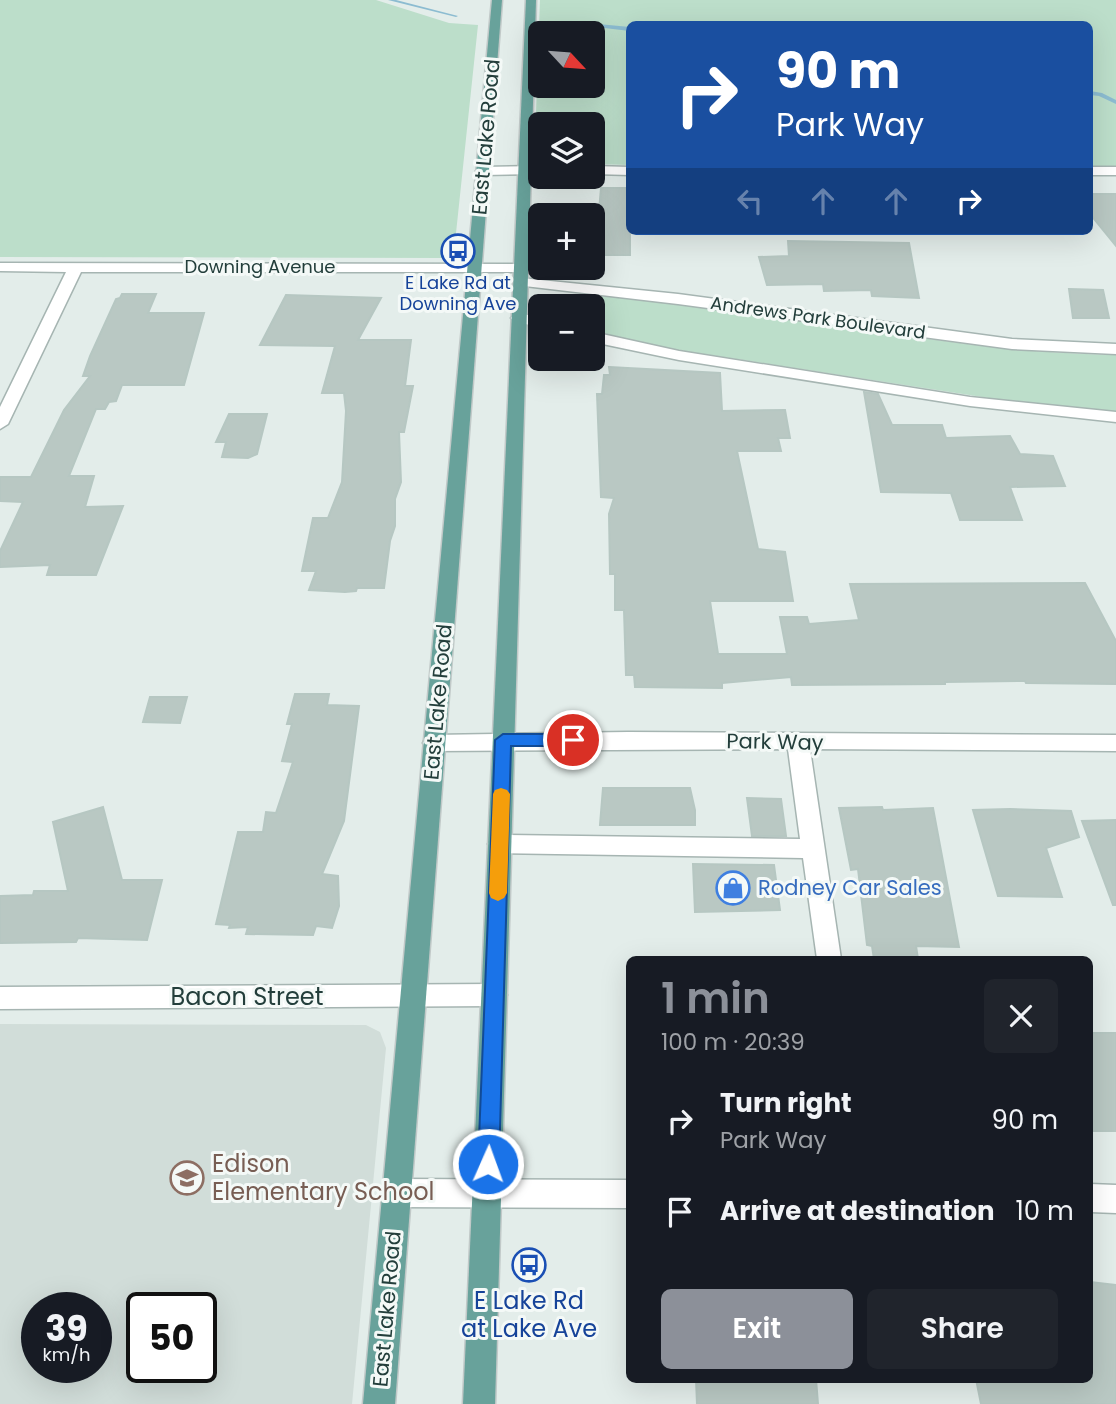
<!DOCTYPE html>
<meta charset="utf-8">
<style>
body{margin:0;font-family:Poppins,sans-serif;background:#20242c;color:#f1f3f6;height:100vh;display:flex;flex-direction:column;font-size:26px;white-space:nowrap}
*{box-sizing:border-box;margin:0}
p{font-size:23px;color:#9ea1a6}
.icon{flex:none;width:38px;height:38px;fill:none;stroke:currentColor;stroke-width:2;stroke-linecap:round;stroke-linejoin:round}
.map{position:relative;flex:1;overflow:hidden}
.side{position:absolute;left:626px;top:956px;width:467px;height:427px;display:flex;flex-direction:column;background:#171b24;border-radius:10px;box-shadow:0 7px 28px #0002}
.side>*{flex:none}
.banner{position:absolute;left:626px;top:21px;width:467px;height:214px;border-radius:10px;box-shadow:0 7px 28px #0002;background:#1a4fa0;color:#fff;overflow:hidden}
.needle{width:46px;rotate:116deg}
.buttons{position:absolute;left:528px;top:21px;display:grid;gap:14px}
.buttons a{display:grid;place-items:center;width:77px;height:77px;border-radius:10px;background:#171b24;box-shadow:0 7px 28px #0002;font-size:35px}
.speed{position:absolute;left:21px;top:1292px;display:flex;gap:14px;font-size:35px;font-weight:700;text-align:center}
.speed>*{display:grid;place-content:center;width:91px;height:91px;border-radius:50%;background:#171b24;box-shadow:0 7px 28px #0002;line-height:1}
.speed small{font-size:18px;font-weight:400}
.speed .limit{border:4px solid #111;border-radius:10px;background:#fff;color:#111}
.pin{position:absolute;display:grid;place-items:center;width:60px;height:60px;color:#fff;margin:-30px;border:4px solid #fff;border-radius:50%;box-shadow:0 2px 7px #0007}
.me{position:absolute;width:77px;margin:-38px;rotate:2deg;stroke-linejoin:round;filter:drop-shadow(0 0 5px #0008)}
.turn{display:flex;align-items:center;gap:24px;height:147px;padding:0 35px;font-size:32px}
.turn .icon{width:91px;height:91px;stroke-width:2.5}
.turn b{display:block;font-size:49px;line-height:60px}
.lanes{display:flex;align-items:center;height:66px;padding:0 35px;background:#0003;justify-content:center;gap:35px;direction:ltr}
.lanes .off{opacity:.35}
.round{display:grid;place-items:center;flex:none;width:74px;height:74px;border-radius:10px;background:#20242c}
.summary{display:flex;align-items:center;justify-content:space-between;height:119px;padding:0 35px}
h1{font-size:42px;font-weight:600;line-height:52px;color:#8c9099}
.cta{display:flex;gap:14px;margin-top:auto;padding:14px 35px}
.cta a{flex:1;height:80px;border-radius:10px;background:#8c9099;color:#fff;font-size:28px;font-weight:600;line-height:80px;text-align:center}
.cta a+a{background:#20242c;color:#f1f3f6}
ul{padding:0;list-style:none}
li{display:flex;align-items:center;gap:21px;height:91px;padding:0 35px}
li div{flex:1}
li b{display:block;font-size:26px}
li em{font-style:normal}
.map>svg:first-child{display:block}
.built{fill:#d1ddd9;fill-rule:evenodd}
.green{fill:#bcdeca;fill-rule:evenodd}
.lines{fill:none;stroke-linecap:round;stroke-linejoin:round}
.stream{fill:#8cbcd1;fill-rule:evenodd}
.building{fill:#b9c8c3;stroke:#b6c7c2;stroke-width:2}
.minor-casing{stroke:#a6b5b2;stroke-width:3}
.major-casing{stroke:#c1c9c8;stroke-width:3}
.minor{fill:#fff;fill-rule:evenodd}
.major{fill:#68a29b;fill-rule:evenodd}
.route{fill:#1a73e8;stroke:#114b97;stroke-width:2}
.slow{fill:#f59e0b}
.labels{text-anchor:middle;stroke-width:6;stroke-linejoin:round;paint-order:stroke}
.far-street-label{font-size:18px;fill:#233e3b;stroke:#f4f9f7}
.far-transit-label{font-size:18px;fill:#164399;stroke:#f4f9f7}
.street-label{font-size:21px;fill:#233e3b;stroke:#f4f9f7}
.shop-label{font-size:21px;fill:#366cbe;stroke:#f4f9f7;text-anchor:start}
.near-street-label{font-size:24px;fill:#233e3b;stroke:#f4f9f7}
.near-education-label{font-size:24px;fill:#785e54;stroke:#f4f9f7;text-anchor:start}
.near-transit-label{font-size:24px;fill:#164399;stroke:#f4f9f7}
</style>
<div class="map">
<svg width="1116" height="1404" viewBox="0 0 1116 1404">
<rect width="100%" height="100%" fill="#e3edea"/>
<!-- built -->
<path class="built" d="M0,1024l366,1 14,7 6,16 -34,356h-352zM96,1307v60h-59v-60zM201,1307v60h-59v-60z"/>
<!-- green -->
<g class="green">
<path d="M0,0h376l73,23 29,2 -24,227 -12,6 -442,-1z"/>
<path d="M540,0h576v167h-26v-143h-460v141l-37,-1v-40h-52l-2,38 -3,-2 -1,-19zM541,33h52v53h-52z"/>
<path d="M587,295c177,10 351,57 529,60v57l-82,-7 -402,-62 -39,-14v-23h-32l9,-9z"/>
</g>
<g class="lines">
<!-- stream -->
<g class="stream">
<path d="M388,0h8l62,16 -2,1z"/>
<path d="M598,24l32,3v4l-34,-4v-2z"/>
<path d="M1090,91l12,2 14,7v4l-17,-8 -9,-1z"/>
</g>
</g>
<!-- building -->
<g class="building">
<path d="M601,188h29v67h-27l-4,-44z"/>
<path d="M1090,194h26v52l-26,-32z"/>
<path d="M788,241l121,2 10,55 -47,-2 -1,-6 -47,1 -1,-7 -56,1 -8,-28 30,-1z"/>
<path d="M1069,289l34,1 6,28h-36z"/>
<path d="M122,294h34l-8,19h56l-20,72h-62l-6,16 -7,1 -4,7h-9l-27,67h25l-9,31 38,-1 -27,69h-49l3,-10 -50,2v-16l23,-49 -23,-1v-24h31l33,-67 26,-34h-7l7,-20 26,-57 4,-1z"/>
<path d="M286,295l95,3 -23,42h53l-6,46h8l-9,46h-5l2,50 -6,17v27l-5,15 -6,47h-27l-1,3 -11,1 -36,-2 7,-19h-14l11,-53h15l14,-36 4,-71 -2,-18h-22l13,-47 -75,-1z"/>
<path d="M609,367l111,6 2,38 63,-1 5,28h-12l3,13h-44l21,98 27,3 8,49h-83l8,53h69l-7,-37h27l2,7 50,-4 -9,-36 235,-1 31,58v43l-90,-1 -1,-2 -80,1v2l-153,1 -1,-8 -69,6v5l-87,-1 -1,-12h-8l-2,-65h-9v-36h-5l-1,-60 5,-16 -13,-1 -4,-103h5l2,-19h6z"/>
<path d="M864,392l14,2 14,31h50l4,13 64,-2 10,18 33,2 12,30 -55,1 12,33h-62l-9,-27 -70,-1z"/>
<path d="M229,414h38l-10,40 -9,4 -26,-1 4,-15h-10z"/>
<path d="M295,694h34l-2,11 32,1 -15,115 -22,53 16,2 1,30 -7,22 -16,-2 -3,9 -67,-1 2,-7 -19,1 1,-3 -14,-1 22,-92h25l3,-20 10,1 17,-51 -11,-1 10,-37h-5z"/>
<path d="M150,697h37l-7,26 -37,-1z"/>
<path d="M603,788h87l5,22v15h-95z"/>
<path d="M747,798l34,1 5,37h-34z"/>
<path d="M103,807l19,73h40l-15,60 -69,-2 -2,4 -76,1v-47l33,-1 1,-4h34l-15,-69z"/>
<path d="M882,807l1,3 50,-2 26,139 -43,-1 2,13h-44l-2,-13 -5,-1 -9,-76 -7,1 -12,-62z"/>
<path d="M1010,809l61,2 8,26 -33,11 16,49 -64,-1 -25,-86z"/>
<path d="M1116,820v85h-3l-31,-84z"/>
<path d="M693,864l81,1 6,45 -85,2z"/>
<rect x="1090" y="1033" width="26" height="98"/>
<path d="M1090,1282l26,3v119h-135l-5,-25h114z"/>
<path d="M696,1379h120l2,25h-121z"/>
</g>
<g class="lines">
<defs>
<g id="minor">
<path d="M541,166v8l-58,1 -7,-4 7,-4z"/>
<path d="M593,166l37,1v8l-37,-1z"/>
<rect x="1090" y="167" width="26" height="8"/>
<path d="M0,263l521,1 7,4 -7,4h-440l-73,152 -8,5v-22l66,-135 -66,-1z"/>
<path d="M521,278l157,16 334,45 104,5v10l-104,-5 -334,-45 -162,-19 -2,-3 2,-3z"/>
<path d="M519,313l22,5v10l-27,-7 -3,-3 3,-3z"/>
<path d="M593,332l86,19 291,46 146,15v10l-146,-16 -291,-46 -86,-18z"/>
<path d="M628,732l488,3v16l-306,-2 31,210h-24l-14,-101 -303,-5 -8,-2 -4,-7 4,-7 8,-2 300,4 -12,-90 -354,2 -8,-2 -3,-6 3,-6 8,-2z"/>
<path d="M494,984l9,3 4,8 -4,8 -9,3 -494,3v-22z"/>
<path d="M396,1179l234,1v28l-234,-1 -10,-4 -4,-10 4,-10z"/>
<path d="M1090,1184l26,1v28l-26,-1z"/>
</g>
<g id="major">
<path d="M492,0h10l-107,1404h-32z"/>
<path d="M526,0h10l-41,1404h-32z"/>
</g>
</defs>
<!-- minor casing -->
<use href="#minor" class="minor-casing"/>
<!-- major casing -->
<use href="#major" class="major-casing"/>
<!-- minor -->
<use href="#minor" class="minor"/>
<!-- major -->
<use href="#major" class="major"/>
</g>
<!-- route -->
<path class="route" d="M503,734h70l8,6 -8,6h-62l-12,418 -3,7 -8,3 -7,-3 -3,-7 17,-424z"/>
<!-- slow -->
<path class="slow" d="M501,788l6,2 3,4 -3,99 -3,5 -6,3 -7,-3 -2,-5 4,-99 2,-4z"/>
<!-- icons -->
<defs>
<symbol id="bus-ring" viewBox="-11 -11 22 22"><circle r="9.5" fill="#f4f9f7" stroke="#1a4fb4" stroke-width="1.5"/><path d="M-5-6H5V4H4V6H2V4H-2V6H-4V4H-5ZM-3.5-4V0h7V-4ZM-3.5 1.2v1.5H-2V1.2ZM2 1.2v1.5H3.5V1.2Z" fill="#1a4fb4"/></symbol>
<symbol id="shop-ring" viewBox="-11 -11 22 22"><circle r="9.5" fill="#f4f9f7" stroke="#3f7fe0" stroke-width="1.5"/><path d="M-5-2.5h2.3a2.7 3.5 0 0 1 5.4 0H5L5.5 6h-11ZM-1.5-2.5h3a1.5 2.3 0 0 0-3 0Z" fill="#3f7fe0"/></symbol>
<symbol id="school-ring" viewBox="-11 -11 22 22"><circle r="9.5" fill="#f4f9f7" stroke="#8d6e63" stroke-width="1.5"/><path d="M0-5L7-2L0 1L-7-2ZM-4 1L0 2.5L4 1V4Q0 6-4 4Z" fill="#8d6e63"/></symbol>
</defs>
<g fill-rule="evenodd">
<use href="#bus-ring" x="439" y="232" width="38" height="38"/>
<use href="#shop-ring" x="714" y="869" width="38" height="38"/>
<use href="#school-ring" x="168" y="1159" width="38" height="38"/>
<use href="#bus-ring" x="510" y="1246" width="38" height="38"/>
</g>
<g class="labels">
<!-- far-street labels -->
<g class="far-street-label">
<text x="260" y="273">Downing Avenue</text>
<text transform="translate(818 318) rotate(8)" y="6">Andrews Park Boulevard</text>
</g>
<!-- far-transit labels -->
<g class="far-transit-label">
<text x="458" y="289">E Lake Rd at<tspan x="458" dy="21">Downing Ave</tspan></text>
</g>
<!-- street labels -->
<g class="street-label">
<text transform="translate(486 137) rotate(-85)" y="7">East Lake Road</text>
<text transform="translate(438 702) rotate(-85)" y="7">East Lake Road</text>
<text transform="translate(775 742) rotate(1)" y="7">Park Way</text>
<text transform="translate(387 1309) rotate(-85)" y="7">East Lake Road</text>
</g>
<!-- shop labels -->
<g class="shop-label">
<text x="758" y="895">Rodney Car Sales</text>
</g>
<!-- near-street labels -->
<g class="near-street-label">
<text x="247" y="1005">Bacon Street</text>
</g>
<!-- near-education labels -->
<g class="near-education-label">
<text x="212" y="1172">Edison<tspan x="212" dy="28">Elementary School</tspan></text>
</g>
<!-- near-transit labels -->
<g class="near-transit-label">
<text x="529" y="1309">E Lake Rd<tspan x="529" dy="28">at Lake Ave</tspan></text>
</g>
</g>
</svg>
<div class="buttons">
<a><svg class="needle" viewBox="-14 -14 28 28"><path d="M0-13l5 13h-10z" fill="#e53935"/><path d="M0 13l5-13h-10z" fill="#9ea1a6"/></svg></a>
<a><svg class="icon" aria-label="layers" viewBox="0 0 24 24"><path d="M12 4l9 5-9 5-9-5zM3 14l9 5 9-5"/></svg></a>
<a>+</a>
<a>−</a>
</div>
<div class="speed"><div>39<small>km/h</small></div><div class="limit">50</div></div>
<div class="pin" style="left:573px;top:740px;background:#d93025"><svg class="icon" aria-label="arrive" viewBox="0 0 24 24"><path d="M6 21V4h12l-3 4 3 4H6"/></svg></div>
<svg class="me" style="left:488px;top:1164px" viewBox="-20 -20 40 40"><circle r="17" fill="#1a73e8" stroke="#fff" stroke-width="3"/><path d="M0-11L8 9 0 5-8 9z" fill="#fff"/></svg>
<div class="banner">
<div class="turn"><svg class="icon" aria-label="right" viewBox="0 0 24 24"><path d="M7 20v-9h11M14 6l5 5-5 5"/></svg><div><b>90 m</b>Park Way</div></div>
<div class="lanes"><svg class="icon off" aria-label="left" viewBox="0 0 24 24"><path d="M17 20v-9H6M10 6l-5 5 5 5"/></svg><svg class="icon off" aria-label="ahead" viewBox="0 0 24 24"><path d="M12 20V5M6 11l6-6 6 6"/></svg><svg class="icon off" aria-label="ahead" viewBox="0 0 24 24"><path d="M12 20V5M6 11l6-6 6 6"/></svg><svg class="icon" aria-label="right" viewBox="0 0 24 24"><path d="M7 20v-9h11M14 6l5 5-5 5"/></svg></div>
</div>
<section class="side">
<div class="summary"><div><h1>1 min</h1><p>100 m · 20:39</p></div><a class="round"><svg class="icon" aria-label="close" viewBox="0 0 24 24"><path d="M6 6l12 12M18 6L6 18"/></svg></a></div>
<ul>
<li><svg class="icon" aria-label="right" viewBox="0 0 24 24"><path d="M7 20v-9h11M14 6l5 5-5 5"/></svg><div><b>Turn right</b><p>Park Way</p></div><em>90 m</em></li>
<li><svg class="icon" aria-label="arrive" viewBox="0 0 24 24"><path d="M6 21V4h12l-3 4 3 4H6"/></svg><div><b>Arrive at destination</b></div><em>10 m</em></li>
</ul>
<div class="cta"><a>Exit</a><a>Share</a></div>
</section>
</div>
